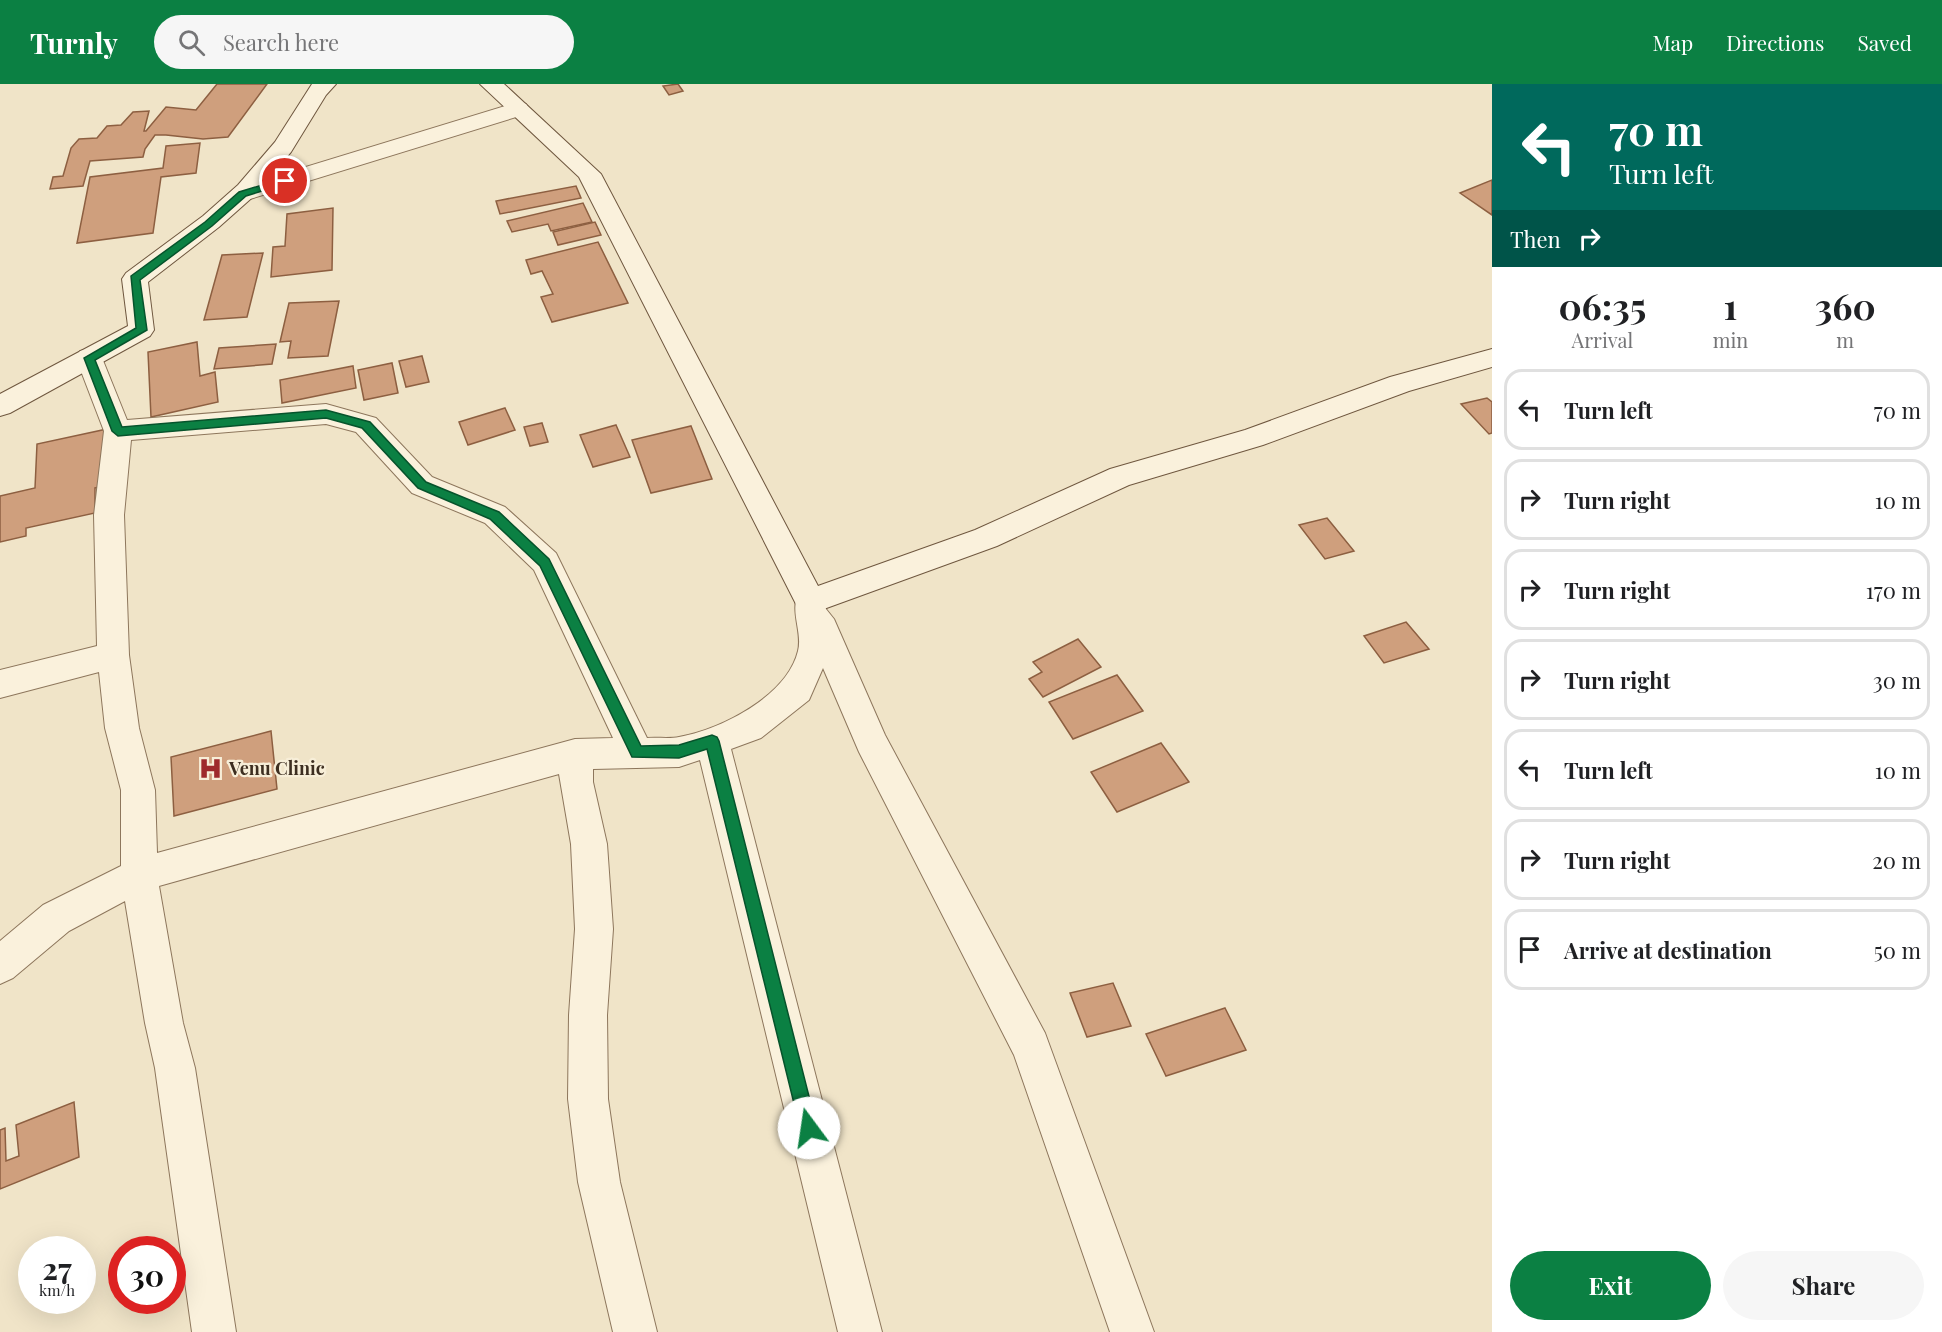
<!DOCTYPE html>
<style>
body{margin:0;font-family:"Playfair Display",serif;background:#f6f6f6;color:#202124;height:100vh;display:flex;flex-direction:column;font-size:22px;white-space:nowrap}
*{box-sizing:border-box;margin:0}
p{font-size:20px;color:#757577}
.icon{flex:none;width:33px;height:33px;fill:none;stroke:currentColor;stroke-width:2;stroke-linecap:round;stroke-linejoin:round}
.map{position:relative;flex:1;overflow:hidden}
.sheet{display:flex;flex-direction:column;background:#fff;width:450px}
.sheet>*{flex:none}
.guide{background:#00695c;color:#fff;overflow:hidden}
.speed{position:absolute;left:18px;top:1152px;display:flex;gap:12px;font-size:30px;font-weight:700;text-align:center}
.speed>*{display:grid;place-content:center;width:78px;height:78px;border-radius:50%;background:#fff;box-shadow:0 6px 24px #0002;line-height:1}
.speed small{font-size:15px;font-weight:400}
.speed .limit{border:9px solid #d22;background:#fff;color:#111}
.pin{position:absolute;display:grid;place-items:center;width:51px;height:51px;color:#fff;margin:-26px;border:3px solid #fff;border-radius:50%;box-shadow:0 2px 6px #0007}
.me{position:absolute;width:66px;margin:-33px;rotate:346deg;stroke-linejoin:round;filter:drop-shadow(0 0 4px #0008)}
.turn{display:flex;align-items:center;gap:21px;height:126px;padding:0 18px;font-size:27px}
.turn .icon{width:78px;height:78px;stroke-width:2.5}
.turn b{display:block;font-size:42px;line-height:51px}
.then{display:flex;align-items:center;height:57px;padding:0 18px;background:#0003;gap:12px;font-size:22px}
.eta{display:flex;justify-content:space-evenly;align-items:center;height:102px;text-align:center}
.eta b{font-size:36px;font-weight:700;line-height:42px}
.button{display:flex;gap:12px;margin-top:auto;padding:12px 18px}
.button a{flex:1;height:69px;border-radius:36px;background:#0b8043;color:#fff;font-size:24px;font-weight:700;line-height:69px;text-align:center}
.button a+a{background:#f6f6f6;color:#202124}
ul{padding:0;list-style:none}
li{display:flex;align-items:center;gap:18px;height:81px;margin:0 12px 9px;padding:0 6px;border:3px solid #e0e0e0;border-radius:18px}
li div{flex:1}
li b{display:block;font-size:22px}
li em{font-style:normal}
header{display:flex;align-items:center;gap:36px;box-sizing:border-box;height:84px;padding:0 30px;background:#0b8043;color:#fff}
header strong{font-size:28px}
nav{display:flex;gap:33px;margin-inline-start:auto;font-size:21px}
.search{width:420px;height:54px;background:#f6f6f6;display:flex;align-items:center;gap:15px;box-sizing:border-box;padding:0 21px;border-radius:33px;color:#757577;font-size:22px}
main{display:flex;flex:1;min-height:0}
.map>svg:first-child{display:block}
.building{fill:#cf9f7d;stroke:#8d5f41;stroke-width:1.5}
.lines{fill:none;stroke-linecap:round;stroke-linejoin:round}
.street-casing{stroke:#8d765c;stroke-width:2}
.secondary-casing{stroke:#6f573f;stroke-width:2}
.street{fill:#faf1dc;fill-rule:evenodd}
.secondary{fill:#faf1dc;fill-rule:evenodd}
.route{fill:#0b8043;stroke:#07532c;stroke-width:1.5}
.labels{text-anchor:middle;stroke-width:4.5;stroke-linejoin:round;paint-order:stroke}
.poi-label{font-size:18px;font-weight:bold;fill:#3d2e20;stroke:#f7eed8;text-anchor:start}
</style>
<header>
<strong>Turnly</strong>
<div class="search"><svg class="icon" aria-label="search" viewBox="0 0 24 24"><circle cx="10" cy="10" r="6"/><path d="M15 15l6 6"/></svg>Search here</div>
<nav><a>Map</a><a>Directions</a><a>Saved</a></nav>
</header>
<main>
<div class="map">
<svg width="1492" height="1248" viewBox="0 0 1492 1248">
<rect width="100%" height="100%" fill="#f0e4c8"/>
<!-- building -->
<g class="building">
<path d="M217,0h50l-39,53 -25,2 -37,-4h-11l-10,14 -2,8 -53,4 -7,25 -33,3 3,-12 10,-1 8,-28 8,-9 18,-1 10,-12 14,-1 12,-13 16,-1 -5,20h2l20,-24 30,3z"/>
<path d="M678,0l5,7 -14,4 -6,-9z"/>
<path d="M200,59l-4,30 -35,4 -8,56 -76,10 13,-66 73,-9 3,-22z"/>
<path d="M1492,96v35l-32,-22z"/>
<path d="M576,102l5,12 -81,16 -4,-13z"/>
<path d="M583,119l9,19 -41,9 -3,-7 -36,8 -5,-11z"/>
<path d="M333,124l-1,62 -61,7 2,-30 12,-1 2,-32z"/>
<path d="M595,138l6,13 -43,10 -5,-13z"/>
<path d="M598,158l30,61 -76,19 -11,-25 12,-3 -11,-23 -11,3 -5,-14z"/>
<path d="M263,169l-16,64 -43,3 18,-65z"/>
<path d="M339,217l-11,55 -40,2 3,-17 -11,1 9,-39z"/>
<path d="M197,258l3,34 15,-4 3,30 -67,15 -3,-65z"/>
<path d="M276,260l-4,20 -58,5 5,-21z"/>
<path d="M422,272l7,26 -23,5 -7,-26z"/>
<path d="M392,279l6,30 -34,7 -6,-30z"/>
<path d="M353,282l3,22 -74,15 -2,-23z"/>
<path d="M1487,314l5,4v31l-3,1 -28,-30z"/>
<path d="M505,324l10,22 -47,15 -9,-23z"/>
<path d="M542,339l6,19 -18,4 -6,-19z"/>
<path d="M616,341l14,32 -37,10 -13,-32z"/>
<path d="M691,342l21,53 -61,14 -19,-53z"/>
<path d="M107,345v57l-12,2v25l-69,15v8l-26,6v-46l35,-8 2,-44z"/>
<path d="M1327,434l27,33 -29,8 -26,-34z"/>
<path d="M1406,538l23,27 -45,14 -20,-27z"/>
<path d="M1078,555l23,28 -58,30 -14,-18 13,-7 -9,-10z"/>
<path d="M1117,591l26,36 -70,28 -24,-37z"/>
<path d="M271,647l6,58 -103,27 -3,-59z"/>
<path d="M1161,659l28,39 -72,30 -26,-40z"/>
<path d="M1113,899l18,43 -44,11 -17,-44z"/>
<path d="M1225,924l21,42 -80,26 -20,-42z"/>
<path d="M74,1018l5,55 -79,32v-59l5,-2 1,33 13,-5 -3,-31z"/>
</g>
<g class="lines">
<defs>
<g id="street">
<path d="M518,18l8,2 3,5 -3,5 -276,85 -8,2 -8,-2 -4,-5 4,-5z"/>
<path d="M89,265l9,2 4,7 25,62 199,-16 50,14 56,59 73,30 51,46 91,185c10,-1 22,1 32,-1 43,-8 108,-41 119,-86 5,-19 -9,-40 1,-59l11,-4 11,4 5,17 8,10 51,116 160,298 109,299h-44l-96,-277 -155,-303 -36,-84 -14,32 -48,38 -30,11 151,583h-44l-138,-572 -21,7 -86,2v13l14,62 6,85 -6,86 1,84 12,83 37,150h-44l-35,-150 -10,-83 1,-84 6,-86 -4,-85 -12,-70 -400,112 24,137 12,45 41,264h-44l-37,-264 -10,-45 -20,-122 -56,30 -56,47 -13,6v-43l43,-36 78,-39v-76l-16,-62 -6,-56 -99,26v-28l97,-24 -3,-131 10,-84 -28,-73 4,-7zM326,340l30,8 56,61 73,30 49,47 79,168 -38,1 -418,114 -2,-63 -16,-62 -10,-73 -5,-140 7,-75z"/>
</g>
<g id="secondary">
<path d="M312,0h24l-10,11 -35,57 -36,43 -36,32 -71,55 6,48 -4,6 -140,77 -10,3v-22l128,-68 -6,-47 4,-6 77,-57 35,-31 37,-43z"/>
<path d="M480,0h24l97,90 217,412 157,-56 135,-61 135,-39 145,-53 102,-28v18l-83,24 -146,54 -134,40 -132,61 -187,68 -11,-4 -220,-433z"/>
</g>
</defs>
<!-- street casing -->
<use href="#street" class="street-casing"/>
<!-- secondary casing -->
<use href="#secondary" class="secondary-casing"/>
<!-- street -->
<use href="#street" class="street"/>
<!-- secondary -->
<use href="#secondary" class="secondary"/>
</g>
<!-- route -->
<path class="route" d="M285,94l5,3 -2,2 -42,13 -34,30 -72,54 7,50 -52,30 27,67 204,-17 44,12 56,60 73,30 50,47 92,187 38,-1 33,-10 5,2 2,4 98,387 -2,6 -6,2 -6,-2 -3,-6 -93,-379 -28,9 -47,-1 -92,-191 -50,-47 -72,-31 -56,-60 -36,-10 -208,18 -6,-5 -28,-73 52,-30 -5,-52 74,-54 34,-30z"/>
<!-- icons -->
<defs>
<symbol id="hospital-bare" viewBox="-9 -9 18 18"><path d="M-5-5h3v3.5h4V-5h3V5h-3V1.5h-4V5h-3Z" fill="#9e2a2b" stroke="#f7eed8" stroke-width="2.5" paint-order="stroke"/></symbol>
</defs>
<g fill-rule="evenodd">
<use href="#hospital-bare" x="194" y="668" width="33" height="33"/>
</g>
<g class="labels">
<!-- poi labels -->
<g class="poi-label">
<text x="229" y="691">Venu Clinic</text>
</g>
</g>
</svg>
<div class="speed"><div>27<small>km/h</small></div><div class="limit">30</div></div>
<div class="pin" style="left:285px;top:97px;background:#d93025"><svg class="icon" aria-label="arrive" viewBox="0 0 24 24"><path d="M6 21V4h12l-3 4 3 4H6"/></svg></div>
<svg class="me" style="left:809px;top:1044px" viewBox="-20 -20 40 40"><circle r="19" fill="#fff"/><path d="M0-13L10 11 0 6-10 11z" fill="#0b8043"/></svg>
</div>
<section class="sheet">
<div class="guide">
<div class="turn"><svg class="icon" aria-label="left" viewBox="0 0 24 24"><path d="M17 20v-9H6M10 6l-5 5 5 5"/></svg><div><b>70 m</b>Turn left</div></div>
<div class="then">Then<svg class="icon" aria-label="right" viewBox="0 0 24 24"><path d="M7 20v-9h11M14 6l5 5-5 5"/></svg></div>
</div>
<div class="eta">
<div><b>06:35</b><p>Arrival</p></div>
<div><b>1</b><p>min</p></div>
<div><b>360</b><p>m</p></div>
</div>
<ul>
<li><svg class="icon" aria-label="left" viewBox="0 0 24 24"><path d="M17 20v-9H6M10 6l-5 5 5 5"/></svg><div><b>Turn left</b></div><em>70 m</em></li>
<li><svg class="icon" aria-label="right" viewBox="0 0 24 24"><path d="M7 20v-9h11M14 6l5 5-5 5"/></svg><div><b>Turn right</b></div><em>10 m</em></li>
<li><svg class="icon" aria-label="right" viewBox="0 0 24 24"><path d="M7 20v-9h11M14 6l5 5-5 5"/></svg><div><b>Turn right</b></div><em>170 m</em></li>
<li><svg class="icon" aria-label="right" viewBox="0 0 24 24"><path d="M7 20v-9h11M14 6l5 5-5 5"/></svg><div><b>Turn right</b></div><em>30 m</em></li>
<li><svg class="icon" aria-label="left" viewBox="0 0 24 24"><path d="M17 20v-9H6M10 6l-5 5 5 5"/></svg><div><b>Turn left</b></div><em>10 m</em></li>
<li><svg class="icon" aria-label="right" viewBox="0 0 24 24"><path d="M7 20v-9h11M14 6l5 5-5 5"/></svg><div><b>Turn right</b></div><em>20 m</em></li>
<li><svg class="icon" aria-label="arrive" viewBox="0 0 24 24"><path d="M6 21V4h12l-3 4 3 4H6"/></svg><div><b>Arrive at destination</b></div><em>50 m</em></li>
</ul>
<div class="button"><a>Exit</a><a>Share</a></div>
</section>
</main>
